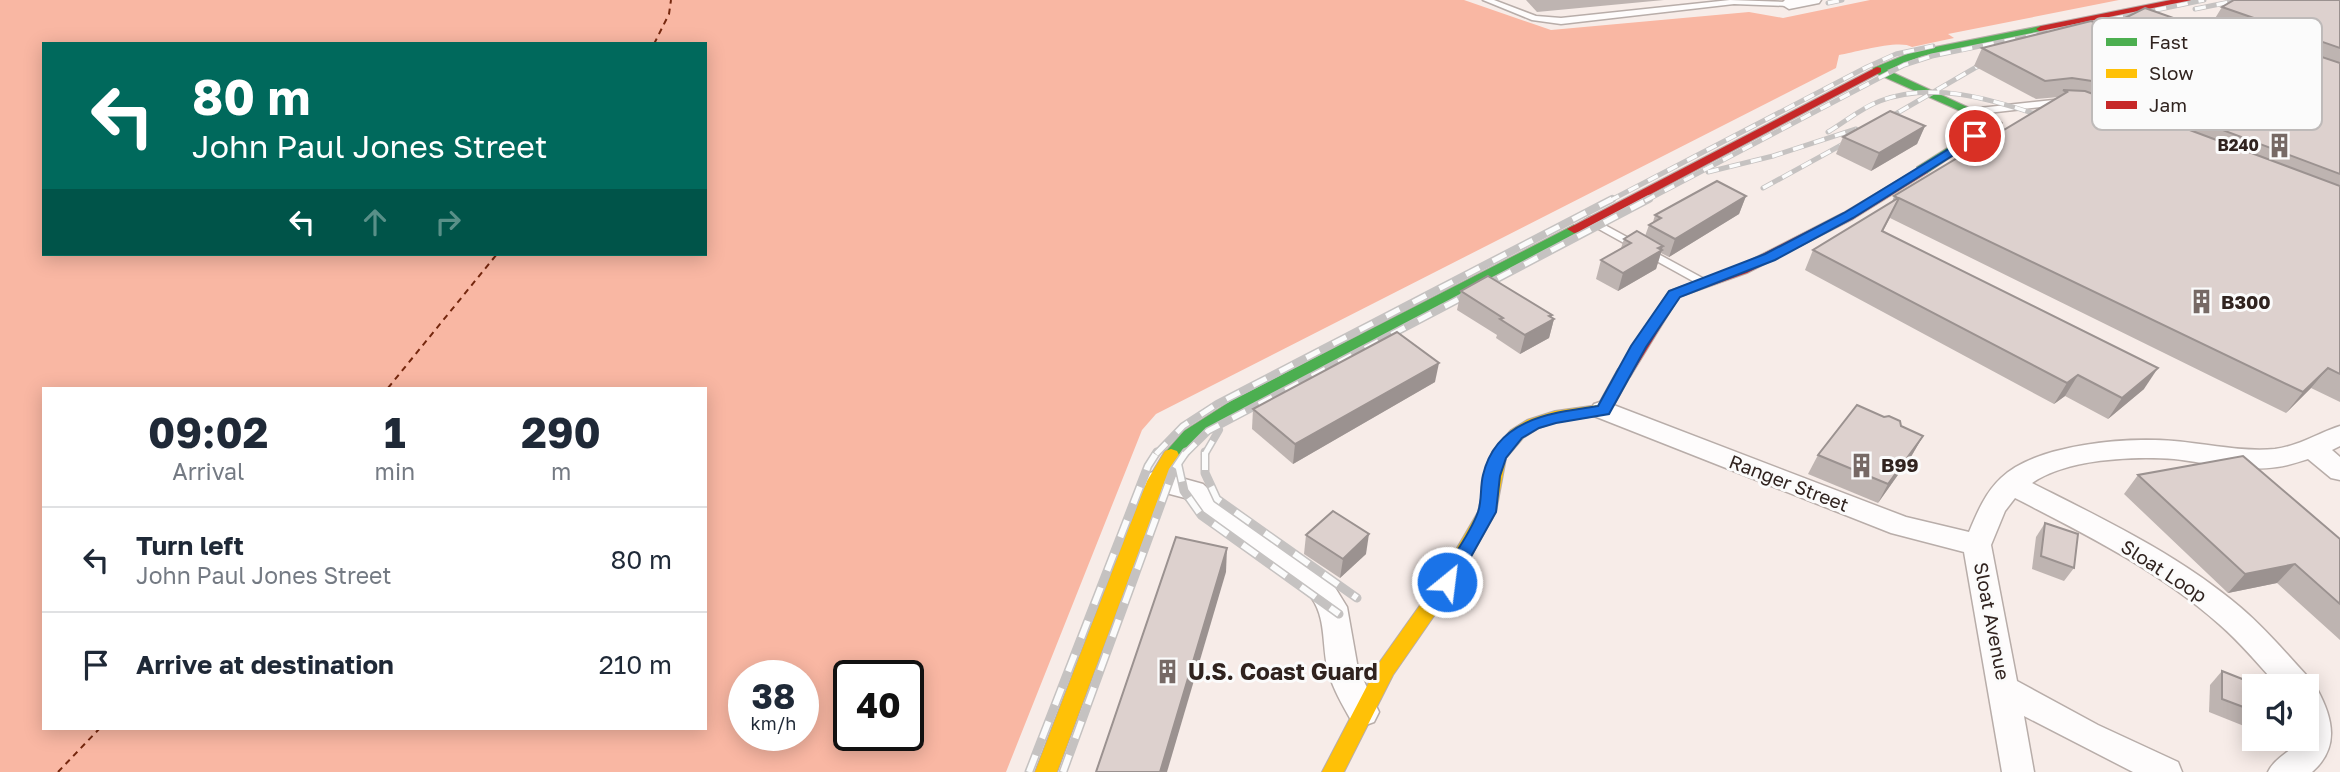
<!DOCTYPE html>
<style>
body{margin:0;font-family:"Golos Text",sans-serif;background:#f6f6f7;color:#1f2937;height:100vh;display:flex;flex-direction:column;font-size:26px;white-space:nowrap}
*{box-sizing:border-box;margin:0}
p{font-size:23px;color:#747a83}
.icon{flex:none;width:38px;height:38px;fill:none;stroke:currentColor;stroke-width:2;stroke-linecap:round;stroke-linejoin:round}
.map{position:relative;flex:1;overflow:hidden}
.drawer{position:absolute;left:42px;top:387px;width:665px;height:343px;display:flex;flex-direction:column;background:#fff;border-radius:0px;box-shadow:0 4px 18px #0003}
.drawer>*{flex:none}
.guide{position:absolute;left:42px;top:42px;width:665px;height:214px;border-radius:0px;box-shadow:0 4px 18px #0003;background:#00695c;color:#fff;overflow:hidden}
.fabs{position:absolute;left:2242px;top:674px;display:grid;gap:14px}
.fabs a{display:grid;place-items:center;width:77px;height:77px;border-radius:0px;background:#fff;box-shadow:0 4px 18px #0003;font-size:35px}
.speed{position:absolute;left:728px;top:660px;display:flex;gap:14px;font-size:35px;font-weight:700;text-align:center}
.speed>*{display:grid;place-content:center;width:91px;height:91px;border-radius:50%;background:#fff;box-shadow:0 4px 18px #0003;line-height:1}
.speed small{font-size:18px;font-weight:400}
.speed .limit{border:4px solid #111;border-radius:10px;background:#fff;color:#111}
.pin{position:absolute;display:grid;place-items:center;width:60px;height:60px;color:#fff;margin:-30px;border:4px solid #fff;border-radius:50%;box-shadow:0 2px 7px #0007}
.me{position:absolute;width:77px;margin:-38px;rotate:29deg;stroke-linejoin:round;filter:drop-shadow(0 0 5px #0008)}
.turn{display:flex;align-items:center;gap:24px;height:147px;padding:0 35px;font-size:32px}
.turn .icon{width:91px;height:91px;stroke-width:2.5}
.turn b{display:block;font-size:49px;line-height:60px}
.lanes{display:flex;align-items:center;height:66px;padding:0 35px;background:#0003;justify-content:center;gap:35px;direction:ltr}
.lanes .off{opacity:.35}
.eta{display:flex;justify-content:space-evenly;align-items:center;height:119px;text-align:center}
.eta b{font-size:42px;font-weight:700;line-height:49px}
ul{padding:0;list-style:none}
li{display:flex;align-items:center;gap:21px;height:105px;padding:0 35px;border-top:2px solid #e0e1e3}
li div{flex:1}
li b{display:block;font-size:26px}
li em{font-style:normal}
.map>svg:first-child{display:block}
.water{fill:#f9b7a3;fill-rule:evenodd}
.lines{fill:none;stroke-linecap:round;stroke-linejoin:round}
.ferry{stroke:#75270e;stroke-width:2;stroke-dasharray:6 5;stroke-linecap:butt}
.lane-casing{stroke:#b8ada9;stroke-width:3}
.street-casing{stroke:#b8ada9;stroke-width:3}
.fast-casing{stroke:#b8ada9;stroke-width:2}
.slow-casing{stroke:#b8ada9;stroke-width:2}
.jam-casing{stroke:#b8ada9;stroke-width:2}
.lane{fill:#fefcfc;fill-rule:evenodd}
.street{fill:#fefcfc;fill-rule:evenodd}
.fast{fill:#4caf50;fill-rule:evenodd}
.slow{fill:#ffc107;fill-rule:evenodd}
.jam{fill:#c62828;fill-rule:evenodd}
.rail-far2-casing{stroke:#c5c2c1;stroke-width:5}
.rail-far1-casing{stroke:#c5c2c1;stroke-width:8}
.rail-casing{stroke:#c5c2c1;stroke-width:9}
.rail-far2{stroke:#fbfbfb;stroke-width:3.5;stroke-dasharray:11;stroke-linecap:butt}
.rail-far1{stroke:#fbfbfb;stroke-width:5;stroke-dasharray:15;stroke-linecap:butt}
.rail{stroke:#fbfbfb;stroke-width:6;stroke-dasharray:18;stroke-linecap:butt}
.wall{fill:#beb4b1}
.shaded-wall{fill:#9b9290}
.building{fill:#ddd1ce;stroke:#9b9290;stroke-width:2}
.route{fill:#1a73e8;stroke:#114b97;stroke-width:2}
.labels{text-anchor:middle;stroke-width:6;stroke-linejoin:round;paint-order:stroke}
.far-poi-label{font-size:16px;font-weight:bold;fill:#30231f;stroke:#fbfbfb;text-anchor:end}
.poi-label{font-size:19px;font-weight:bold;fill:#30231f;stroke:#fbfbfb;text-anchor:start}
.street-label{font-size:19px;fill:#30231f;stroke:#fbfbfb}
.near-poi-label{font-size:23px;font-weight:bold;fill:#30231f;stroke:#fbfbfb;text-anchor:start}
.key{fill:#fbfbfb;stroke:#bebab9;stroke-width:2}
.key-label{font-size:19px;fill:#30231f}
</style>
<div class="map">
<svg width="2340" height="772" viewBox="0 0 2340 772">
<rect width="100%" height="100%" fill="#f7ece8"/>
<!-- water -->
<path class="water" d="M0,0h1464l87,30 198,-18 34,6 87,-18h249l-171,34 6,4 -42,9c-12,-8 -56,5 -73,8l-3,13 -680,346 -14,16 -136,342h-1006zM44,44h661v210h-661zM44,388h661v340h-661zM744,676h59v59h-59zM849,676h59v59h-59z"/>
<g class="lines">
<!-- ferry -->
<g class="ferry">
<path d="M654,44l15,-30 2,-14"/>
<path d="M388,388l109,-134"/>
<path d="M58,772l42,-44"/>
</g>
<defs>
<g id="lane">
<path d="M1483,0h11l42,16 25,2 169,-18 59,2 4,2 -4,2 -55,-2 -173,20 -29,-4z"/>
<path d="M2063,99l5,3 -2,2 -96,11 -5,-3 5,-3z"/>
<path d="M1590,217l118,64 2,2 -2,2h-8l-114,-63 -1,-2z"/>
</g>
<g id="street">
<path d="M1785,0h36l-2,3 -30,6 -8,-5z"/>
<path d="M1603,401l303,116 63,15c8,-19 16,-39 32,-54 35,-34 126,-41 173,-37 34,3 67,11 101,8 24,-3 43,-16 65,-23v20l-8,4 8,7v23l-9,-2 -23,-19c-10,3 -21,7 -31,8 -34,5 -69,-4 -103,-8 -42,-3 -107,0 -142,24 71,36 147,72 208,124 25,21 46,46 68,70l4,10 5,2c16,29 23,59 -5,83h-44c7,-15 24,-20 33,-34h5v-52h-28c-19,-21 -37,-43 -59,-62 -60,-53 -134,-90 -204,-126l-10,13 -14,34 26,136 81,44 80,37 4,10h-49l-109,-56 10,56h-32l-38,-220 -73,-19 -297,-117 -4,-6 4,-6z"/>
<path d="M1156,471l47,13 21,20 107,77 16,26 11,62 21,43 -5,10 -11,4 -11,-4c-10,-18 -21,-36 -25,-56 -5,-24 -1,-48 -16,-69l-107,-79 -19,-20 -38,-10 -4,-7 4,-7z"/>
</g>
<g id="fast">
<path d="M2041,26l5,3 -1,2 -123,25 -35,14 115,53 -75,50h-10v-6l70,-44 -114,-51v-4l42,-17z"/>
<path d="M1574,225l7,4 -2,3 -336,177 -47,30 -19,20h-12l-2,-4 21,-24 47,-30z"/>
</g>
<g id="slow">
<path d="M1624,368l8,5 -23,41 -53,8 -17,6 -16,10 -17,20 -10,54 -42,75 -61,88 -49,97h-22l57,-109 61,-86 38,-65 14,-60 19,-22 16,-10 28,-9 43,-6 20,-36z"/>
<path d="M1171,449l6,2 2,4 -14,26 -108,291h-22l112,-291 18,-30z"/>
</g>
<g id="jam">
<path d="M2171,0h21l-5,3 -146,29 -5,-3 5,-3z"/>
<path d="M1877,67l4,1v4l-302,160 -5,1 -7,-4z"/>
<path d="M1922,166l6,4 -1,3 -74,46 -106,54 -68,24 -49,80h-12l-2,-4 53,-82 68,-24 106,-54z"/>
</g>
</defs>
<!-- lane casing -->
<use href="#lane" class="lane-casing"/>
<!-- street casing -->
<use href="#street" class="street-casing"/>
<!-- fast casing -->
<use href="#fast" class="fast-casing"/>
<!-- slow casing -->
<use href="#slow" class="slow-casing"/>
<!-- jam casing -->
<use href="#jam" class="jam-casing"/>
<!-- lane -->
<use href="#lane" class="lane"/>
<!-- street -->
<use href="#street" class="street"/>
<!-- fast -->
<use href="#fast" class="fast"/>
<!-- slow -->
<use href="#slow" class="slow"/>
<!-- jam -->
<use href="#jam" class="jam"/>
<defs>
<g id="rail-far2">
<path d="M1828,3l14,-3"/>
<path d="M2195,9l45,-9"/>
<path d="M1880,123l112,-65"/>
<path d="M1828,132c17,-10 33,-24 52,-31 52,-20 111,-2 161,15"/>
<path d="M1708,172l65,-16 83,-27"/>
<path d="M1763,188l93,-51"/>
<path d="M1609,201l258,-134 29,-13 37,-8"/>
<path d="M1645,201l259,-136 28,-9 272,-56"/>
</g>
<g id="rail-far1">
<path d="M1156,454l27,-28 34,-22 395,-205"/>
<path d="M1185,454l23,-23 441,-232"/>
<path d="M1205,454l14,-24"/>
</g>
<g id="rail">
<path d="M1205,452v21l12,26 140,99"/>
<path d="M1178,464l6,27 17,24 138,99"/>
<path d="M1029,772l119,-306 9,-14"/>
<path d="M1063,772l110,-301 13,-19"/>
</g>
</defs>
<!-- rail-far2 casing -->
<use href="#rail-far2" class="rail-far2-casing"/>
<!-- rail-far1 casing -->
<use href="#rail-far1" class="rail-far1-casing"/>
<!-- rail casing -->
<use href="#rail" class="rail-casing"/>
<!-- rail-far2 -->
<use href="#rail-far2" class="rail-far2"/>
<!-- rail-far1 -->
<use href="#rail-far1" class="rail-far1"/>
<!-- rail -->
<use href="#rail" class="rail"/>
</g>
<!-- wall -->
<g class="wall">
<path d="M1526,0h138l-127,12z"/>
<path d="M2340,0v402l-29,-14 -25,25 -396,-195 -7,13 261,158 -36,30 -43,-23 -11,8 -249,-134 8,-20 79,-48 2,-6 165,-99 -23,2 -62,-33 8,-18 114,-25 97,2 21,-5 8,-13z"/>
<path d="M1925,126l-8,18 -46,27 -35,-17 7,-17z"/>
<path d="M1746,196l-7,18 -70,43 -8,-4 -5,16 -38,22 -22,-12 5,-19 20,-12 3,-9 21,-3 4,-11 4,-3 2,-7z"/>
<path d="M1461,291l90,26 3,2 -5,19 -29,16 -24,-16 1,-3 -40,-25z"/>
<path d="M1435,382l-142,82 -41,-35 1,-20z"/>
<path d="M1923,436l-11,19 -34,48 -70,-29 10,-19z"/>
<path d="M2138,475l202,64v101l-63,-57 -49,10 -104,-99z"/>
<path d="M2045,523l29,45 -10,13 -32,-12 4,-32z"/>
<path d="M1306,535l60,19 -26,24 -36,-24z"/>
<path d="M2222,671l32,15v44l-45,-18 1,-27z"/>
</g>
<!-- shaded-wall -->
<g class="shaded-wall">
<path d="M1925,126l-8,18 -46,27 8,-18z"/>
<path d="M1746,196l-7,18 -70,43 6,-18z"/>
<path d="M1663,246l-7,23 -38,22 5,-18z"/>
<path d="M1552,315l-2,6 4,-2 -5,19 -29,16 5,-19z"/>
<path d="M1439,363l-4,19 -142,82 2,-20z"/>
<path d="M2158,368l-14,21 -36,30 14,-21z"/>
<path d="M2328,368l-17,20 -25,25 17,-21z"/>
<path d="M2078,375l-13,21 -11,8 13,-21z"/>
<path d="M1923,436l-11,19 -34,48 10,-19z"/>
<path d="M1369,534l-3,20 -26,24 3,-19z"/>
<path d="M1227,548l-1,24 -59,200h-7z"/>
<path d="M2295,564l-18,19 -49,10 17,-19z"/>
</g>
<!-- building -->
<g class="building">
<path d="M2234,0h106v48l-118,-41z"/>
<path d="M2145,8l48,17 12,-7 135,45v111l-248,-93 -20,-3 -27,3 -63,-33 109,-27 5,2 23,-2z"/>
<path d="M2063,90l22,1 255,95v188l-12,-6 -25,24 -404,-194 -17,33 276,137 -36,30 -44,-23 -11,8 -254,-133 85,-52 -4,-2 173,-104z"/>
<path d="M1890,111l35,15 -46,27 -36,-16z"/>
<path d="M1717,181l29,15 -71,43 -26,-14 12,-7 -6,-3z"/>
<path d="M1637,231l26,15 -5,2 4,2 -39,23 -22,-13 30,-17 -7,-4z"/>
<path d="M1488,276l64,39 -3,1 5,3 -29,16 -25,-16 3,-1 -42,-27z"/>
<path d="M1397,332l42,31 -144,81 -42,-35z"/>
<path d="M1857,405l27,12 5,-1 11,5 1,5 22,10 -35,48 -70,-29z"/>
<path d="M2243,456l97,83v65l-45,-40 -50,10 -107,-99z"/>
<path d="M1333,511l36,23 -26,25 -37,-24z"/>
<path d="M2045,523l33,11 -4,34 -33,-12z"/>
<path d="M1176,537l51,11 -67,224h-64z"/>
<path d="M2222,671l38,15h-6v25l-32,-12z"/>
</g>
<!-- route -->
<path class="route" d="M1975,133l6,3 -2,3 -126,79 -78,42 -95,37 -34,50 -37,67 -53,9 -17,5 -17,10 -16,20 -6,18 -4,36 -42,75 -7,3 -6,-3 -3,-5c12,-23 31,-45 40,-70 4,-11 2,-25 5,-37 13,-56 67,-62 115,-69l33,-60 38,-55 96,-37 79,-41z"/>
<!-- icons -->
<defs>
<symbol id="building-bare" viewBox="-9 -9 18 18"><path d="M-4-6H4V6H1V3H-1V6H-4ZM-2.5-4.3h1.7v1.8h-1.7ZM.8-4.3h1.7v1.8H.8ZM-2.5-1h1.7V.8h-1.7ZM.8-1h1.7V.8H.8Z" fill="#766965" stroke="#fbfbfb" stroke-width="2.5" paint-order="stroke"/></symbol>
</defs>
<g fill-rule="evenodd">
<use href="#building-bare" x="2262" y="128" width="35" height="35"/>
<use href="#building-bare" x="2184" y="284" width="35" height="35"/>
<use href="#building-bare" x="1844" y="448" width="35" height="35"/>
<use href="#building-bare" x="1150" y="654" width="35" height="35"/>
</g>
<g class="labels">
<!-- far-poi labels -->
<g class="far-poi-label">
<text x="2259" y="151">B240</text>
</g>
<!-- poi labels -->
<g class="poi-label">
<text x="2221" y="309">B300</text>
<text x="1881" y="472">B99</text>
</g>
<!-- street labels -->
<g class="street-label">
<text transform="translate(1789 483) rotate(21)" y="7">Ranger Street</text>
<text transform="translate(2164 571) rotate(33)" y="7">Sloat Loop</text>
<text transform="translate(1992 621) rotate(79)" y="7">Sloat Avenue</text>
</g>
<!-- near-poi labels -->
<g class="near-poi-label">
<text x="1188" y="680">U.S. Coast Guard</text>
</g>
</g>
<!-- legend -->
<rect x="2092" y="18" width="230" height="112" rx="10" class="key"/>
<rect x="2106" y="38" width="31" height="8" fill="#4caf50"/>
<rect x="2106" y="69" width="31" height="9" fill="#ffc107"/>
<rect x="2106" y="101" width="31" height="8" fill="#c62828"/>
<g class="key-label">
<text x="2149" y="49">Fast</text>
<text x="2149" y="80">Slow</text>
<text x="2149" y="112">Jam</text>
</g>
</svg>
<div class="fabs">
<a><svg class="icon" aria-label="sound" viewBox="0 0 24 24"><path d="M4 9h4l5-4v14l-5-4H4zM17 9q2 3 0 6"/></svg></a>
</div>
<div class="speed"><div>38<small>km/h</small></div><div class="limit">40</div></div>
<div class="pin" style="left:1975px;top:136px;background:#d93025"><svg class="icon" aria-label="arrive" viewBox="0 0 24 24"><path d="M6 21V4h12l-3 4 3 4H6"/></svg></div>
<svg class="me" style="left:1447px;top:582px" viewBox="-20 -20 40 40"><circle r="17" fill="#1a73e8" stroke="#fff" stroke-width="3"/><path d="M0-11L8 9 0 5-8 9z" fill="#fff"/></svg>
<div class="guide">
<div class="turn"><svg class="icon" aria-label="left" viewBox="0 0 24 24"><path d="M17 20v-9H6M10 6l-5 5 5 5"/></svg><div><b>80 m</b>John Paul Jones Street</div></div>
<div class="lanes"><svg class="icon" aria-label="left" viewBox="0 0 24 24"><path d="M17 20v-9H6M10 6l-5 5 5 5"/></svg><svg class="icon off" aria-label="ahead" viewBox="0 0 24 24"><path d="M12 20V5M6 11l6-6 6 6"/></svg><svg class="icon off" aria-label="right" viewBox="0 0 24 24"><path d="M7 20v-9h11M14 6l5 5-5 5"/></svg></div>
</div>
<section class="drawer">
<div class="eta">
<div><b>09:02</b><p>Arrival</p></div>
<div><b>1</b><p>min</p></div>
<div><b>290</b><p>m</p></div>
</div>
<ul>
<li><svg class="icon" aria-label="left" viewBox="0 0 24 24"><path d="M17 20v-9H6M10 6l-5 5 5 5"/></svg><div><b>Turn left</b><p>John Paul Jones Street</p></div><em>80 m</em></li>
<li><svg class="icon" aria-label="arrive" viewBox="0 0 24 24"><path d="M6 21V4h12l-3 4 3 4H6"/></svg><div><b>Arrive at destination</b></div><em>210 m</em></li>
</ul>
</section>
</div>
